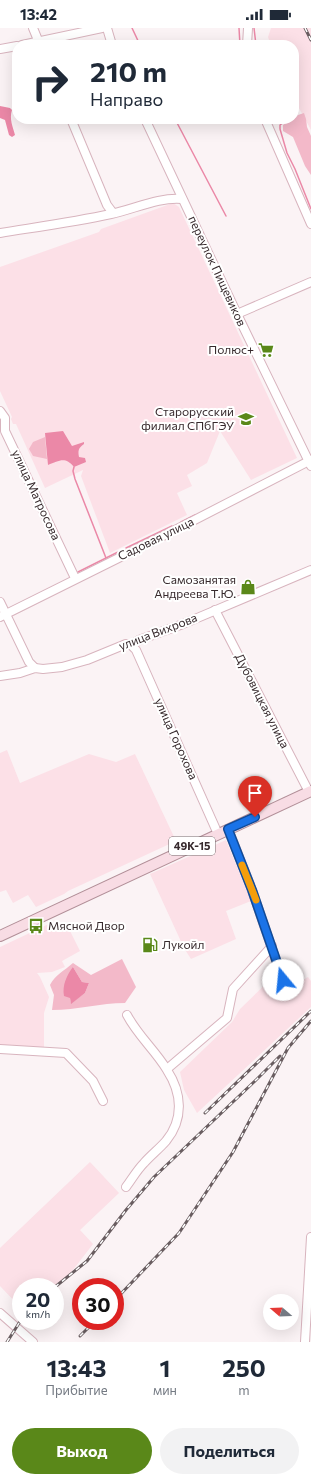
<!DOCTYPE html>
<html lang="ru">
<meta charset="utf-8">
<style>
body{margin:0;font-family:Commissioner,sans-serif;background:#f2f2f3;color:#1f2937;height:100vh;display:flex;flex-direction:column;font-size:15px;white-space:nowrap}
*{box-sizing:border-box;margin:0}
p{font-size:13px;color:#747a83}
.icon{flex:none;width:22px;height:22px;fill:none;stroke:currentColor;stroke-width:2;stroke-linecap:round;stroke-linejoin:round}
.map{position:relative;height:1314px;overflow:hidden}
.drawer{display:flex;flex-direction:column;background:#fff;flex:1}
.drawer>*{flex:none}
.banner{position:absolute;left:12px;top:12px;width:287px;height:84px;border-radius:16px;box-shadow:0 4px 16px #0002;background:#fff;color:#1f2937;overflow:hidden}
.needle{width:26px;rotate:289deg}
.controls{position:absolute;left:263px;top:1266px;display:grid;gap:8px}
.controls a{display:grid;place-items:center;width:36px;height:36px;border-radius:50%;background:#fff;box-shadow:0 4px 16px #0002;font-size:20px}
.speed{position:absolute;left:12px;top:1250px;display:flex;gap:8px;font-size:20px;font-weight:700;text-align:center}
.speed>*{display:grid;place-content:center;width:52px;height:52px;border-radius:50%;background:#fff;box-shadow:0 4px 16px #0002;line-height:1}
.speed small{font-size:10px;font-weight:400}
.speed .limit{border:6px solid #d22;background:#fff;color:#111}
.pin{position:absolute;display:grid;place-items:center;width:34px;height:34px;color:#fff;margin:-41px -17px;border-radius:50% 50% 50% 0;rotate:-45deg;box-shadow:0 0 4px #0007}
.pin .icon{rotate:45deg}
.me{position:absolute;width:44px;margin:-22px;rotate:343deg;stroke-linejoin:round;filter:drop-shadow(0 0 3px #0008)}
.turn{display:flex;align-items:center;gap:14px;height:84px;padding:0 12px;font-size:18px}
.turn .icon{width:52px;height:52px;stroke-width:2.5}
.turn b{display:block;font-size:28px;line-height:34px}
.eta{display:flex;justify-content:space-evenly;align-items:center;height:68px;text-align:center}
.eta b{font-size:24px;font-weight:700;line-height:28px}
.action{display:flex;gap:8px;margin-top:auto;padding:8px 12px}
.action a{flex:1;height:46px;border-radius:24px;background:#5a8819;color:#fff;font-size:16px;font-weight:700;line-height:46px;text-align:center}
.action a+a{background:#f2f2f3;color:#1f2937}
.status{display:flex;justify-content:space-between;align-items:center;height:28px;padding:0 20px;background:#fff;direction:ltr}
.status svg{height:11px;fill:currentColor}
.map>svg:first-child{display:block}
.built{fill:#fce0e7}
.green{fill:#f3b9c9;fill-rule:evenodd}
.water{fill:#eb88a7}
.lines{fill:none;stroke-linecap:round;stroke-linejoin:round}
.stream{stroke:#eb88a7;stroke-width:1.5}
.minor-casing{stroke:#d8b4be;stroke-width:10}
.major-casing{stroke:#b28f98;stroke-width:12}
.minor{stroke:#fff;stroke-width:8}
.major{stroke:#f8dce4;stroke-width:10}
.rail-casing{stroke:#695d60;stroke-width:3}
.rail{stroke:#fff;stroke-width:1.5;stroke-dasharray:4.5;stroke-linecap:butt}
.route-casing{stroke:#114b97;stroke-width:10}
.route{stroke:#1a73e8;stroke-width:7}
.slow{stroke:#f59e0b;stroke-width:7}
.labels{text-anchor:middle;stroke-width:4;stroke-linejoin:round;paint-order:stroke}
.shield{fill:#fff;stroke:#736a6c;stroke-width:1}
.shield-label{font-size:11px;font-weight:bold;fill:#372a2d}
.street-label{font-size:12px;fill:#372a2d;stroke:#fff}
.poi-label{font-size:12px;fill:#372a2d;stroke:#fff;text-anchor:end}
</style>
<div class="status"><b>13:42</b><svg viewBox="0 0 49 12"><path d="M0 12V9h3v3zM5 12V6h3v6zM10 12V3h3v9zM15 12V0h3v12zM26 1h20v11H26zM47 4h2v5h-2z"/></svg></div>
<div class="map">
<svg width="311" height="1314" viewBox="0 0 311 1314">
<rect width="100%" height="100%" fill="#fbf3f5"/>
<!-- built -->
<g class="built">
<path d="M271,0h40v102l-17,-31v-54h-23l-3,-8z"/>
<path d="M173,175l6,4 118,251 -46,22 -31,-49 -13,32 -20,12 5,11 -15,7 10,22 -77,38 -29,-77 2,-6 -38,18 -29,-64h-3l-2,-5 1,-2 -12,-26v-124l99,-35 2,-3z"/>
<path d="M7,722l13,33 69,-29 27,8 19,-8 41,87 -108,50 -4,3 -28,13 -8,-12 -15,8 -7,-13 -6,2v-139z"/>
<path d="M226,812l25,61 -25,10 10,28 -45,20 -7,-11 -34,-74z"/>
<path d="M53,894l3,7 10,-6 14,28 -18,10 3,6 -13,5 -15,1 3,4 9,20 -5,16v36l-44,-2v-100z"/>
<path d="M282,943l8,17 18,-11 3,4v26l-114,106 -13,-23 -4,-18 52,-50 8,-13 38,-37z"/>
<path d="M90,1134l29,31 -39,37 13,14 -24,31 -16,12h-32v21l-21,-22v-38z"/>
</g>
<!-- green -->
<g class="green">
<path d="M304,85l2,6 1,8 4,9v39l-6,-9 -12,-29 -10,-6v-6l9,-6h2l4,-4z"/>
<path d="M45,409l2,22 -14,-3 -4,-7 4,-7z"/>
<path d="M122,931l14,28 -11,16c-24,0 -48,7 -73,7l2,-15 -4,-10c5,-10 14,-14 23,-22l18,12zM73,939l9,15 7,1 -4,10 -14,10 -1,-5z"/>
</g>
<!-- water -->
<g class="water">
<path d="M0,78l10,2 2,2c-3,9 1,17 3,25l-3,2 -3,-2 -4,-15 -5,-2z"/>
<path d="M63,403l9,15 12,-4v2c-6,4 -6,7 -5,13l6,1 1,4 -12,5c-9,-11 -15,-6 -26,-2l-3,-32z"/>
<path d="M73,939l9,15 7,1 -4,10 -14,11 -1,-6 -6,-2c-2,-11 3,-21 9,-29z"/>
</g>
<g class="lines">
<!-- stream -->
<g class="stream">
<path d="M132,0l8,17"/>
<path d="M239,0l1,17"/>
<path d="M254,0l2,17"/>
<path d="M175,91l51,97"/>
<path d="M287,92l-7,5v4l7,24 8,16 16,40"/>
<path d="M74,439l-1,4 2,8 31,79"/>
<path d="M181,494l14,-7"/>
<path d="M126,520l46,-22"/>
<path d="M78,544l44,-22"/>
</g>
<defs>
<g id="minor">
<path d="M33,0l7,17"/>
<path d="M107,0l5,17"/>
<path d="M22,17l80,-17"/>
<path d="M247,17l1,-17"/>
<path d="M0,21l17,-3"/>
<path d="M71,91l36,86 6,8"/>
<path d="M145,91l92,195 74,152"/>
<path d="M265,91l46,105"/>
<path d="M0,205c37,-6 74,-11 111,-19 24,-5 47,-17 71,-15"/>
<path d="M237,286l74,-32"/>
<path d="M0,383l5,7v13l70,147"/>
<path d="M0,574l29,60 6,6"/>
<path d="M215,582l94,182"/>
<path d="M0,589l179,-89 132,-68"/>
<path d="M131,617l5,5 82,184"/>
<path d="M0,648l20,-3 15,-5 8,1 19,-2 25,-7 39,-16 5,1 8,-5 44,-16 128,-54"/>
<path d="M228,801l24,61 34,100"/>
<path d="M0,1021l66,4 27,28 10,20"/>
<path d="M167,1041l60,-51 6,-29 39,-43"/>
<path d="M126,1159c6,-8 11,-17 18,-24 7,-8 15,-14 22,-22 18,-22 16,-48 1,-71 -12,-20 -29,-34 -40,-55"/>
<path d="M0,1285l33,29"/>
<path d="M305,1314l6,-105"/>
</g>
<path id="major" d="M0,908l311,-145"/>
</defs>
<!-- minor casing -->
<use href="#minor" class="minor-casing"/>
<!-- major casing -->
<use href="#major" class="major-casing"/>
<!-- minor -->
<use href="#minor" class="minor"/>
<!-- major -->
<use href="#major" class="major"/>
<defs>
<g id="rail">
<path d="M305,0l6,12"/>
<path d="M205,1085l106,-102"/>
<path d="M55,1259l32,-26 39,-51 28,-33 103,-98 23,-23"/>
<path d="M115,1272l64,-67 54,-81 55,-104 23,-27"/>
<path d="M80,1308l15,-15"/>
<path d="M7,1314l14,-22"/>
</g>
</defs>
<!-- rail casing -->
<use href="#rail" class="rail-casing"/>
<!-- rail -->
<use href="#rail" class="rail"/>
</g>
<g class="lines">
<defs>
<path id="route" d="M255,789l-27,12 24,61 31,90"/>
</defs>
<!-- route casing -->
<use href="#route" class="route-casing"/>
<!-- route -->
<use href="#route" class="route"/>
<!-- slow -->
<path class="slow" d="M242,837l14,35"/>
</g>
<!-- icons -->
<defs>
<symbol id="supermarket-bare" viewBox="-9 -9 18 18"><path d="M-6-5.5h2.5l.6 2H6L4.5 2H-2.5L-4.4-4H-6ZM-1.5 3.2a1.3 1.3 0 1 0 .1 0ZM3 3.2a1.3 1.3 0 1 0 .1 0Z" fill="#5a8819" stroke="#fff" stroke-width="2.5" paint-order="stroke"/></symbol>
<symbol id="university-bare" viewBox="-9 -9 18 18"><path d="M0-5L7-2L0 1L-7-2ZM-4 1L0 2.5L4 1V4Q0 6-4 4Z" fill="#5a8819" stroke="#fff" stroke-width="2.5" paint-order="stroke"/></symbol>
<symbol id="shop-bare" viewBox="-9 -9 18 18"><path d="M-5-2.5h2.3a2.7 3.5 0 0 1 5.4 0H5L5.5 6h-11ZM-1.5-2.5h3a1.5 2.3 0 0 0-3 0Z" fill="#5a8819" stroke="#fff" stroke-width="2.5" paint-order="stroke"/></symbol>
<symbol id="bus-bare" viewBox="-9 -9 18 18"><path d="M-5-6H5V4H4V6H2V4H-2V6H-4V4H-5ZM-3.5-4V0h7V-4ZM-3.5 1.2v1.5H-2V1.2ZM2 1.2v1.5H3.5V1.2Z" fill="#5a8819" stroke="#fff" stroke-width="2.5" paint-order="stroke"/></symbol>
<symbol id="fuel-bare" viewBox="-9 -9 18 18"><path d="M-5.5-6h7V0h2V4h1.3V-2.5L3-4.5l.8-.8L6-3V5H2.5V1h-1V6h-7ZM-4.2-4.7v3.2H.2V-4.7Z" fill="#5a8819" stroke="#fff" stroke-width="2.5" paint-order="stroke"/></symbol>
</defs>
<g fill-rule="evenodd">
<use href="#supermarket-bare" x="255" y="311" width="22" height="22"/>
<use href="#university-bare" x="235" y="380" width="22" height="22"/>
<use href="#shop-bare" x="237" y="548" width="22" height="22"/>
<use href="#bus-bare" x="25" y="887" width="22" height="22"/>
<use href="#fuel-bare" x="139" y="906" width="22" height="22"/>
</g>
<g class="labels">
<!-- shield labels -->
<rect class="shield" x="169" y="809" width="46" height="18" rx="3"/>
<g class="shield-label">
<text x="192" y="822">49К-15</text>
</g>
<!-- street labels -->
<g class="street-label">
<text transform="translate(217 243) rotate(65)" y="4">переулок Пищевиков</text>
<text transform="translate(36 467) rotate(65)" y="4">улица Матросова</text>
<text transform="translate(156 511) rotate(-26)" y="4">Садовая улица</text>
<text transform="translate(158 604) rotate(-21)" y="4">улица Вихрова</text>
<text transform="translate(262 673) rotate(63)" y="4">Дубовицкая улица</text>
<text transform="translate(176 711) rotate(66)" y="4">улица Горохова</text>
</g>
<!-- poi labels -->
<g class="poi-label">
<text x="254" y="326">Полюс+</text>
<text x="234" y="388">Старорусский<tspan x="234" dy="14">филиал СПбГЭУ</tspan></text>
<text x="236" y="556">Самозанятая<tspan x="236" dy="14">Андреева Т.Ю.</tspan></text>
<text x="48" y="902" text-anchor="start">Мясной Двор</text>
<text x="162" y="921" text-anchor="start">Лукойл</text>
</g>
</g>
</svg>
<div class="controls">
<a><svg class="needle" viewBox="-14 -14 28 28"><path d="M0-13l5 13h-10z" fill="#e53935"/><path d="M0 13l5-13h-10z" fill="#747a83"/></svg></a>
</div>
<div class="speed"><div>20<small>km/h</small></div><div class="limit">30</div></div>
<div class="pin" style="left:255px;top:789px;background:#d93025"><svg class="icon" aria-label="arrive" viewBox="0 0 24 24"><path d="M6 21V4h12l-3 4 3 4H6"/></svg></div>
<svg class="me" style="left:283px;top:952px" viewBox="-20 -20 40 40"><circle r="19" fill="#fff"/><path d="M0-13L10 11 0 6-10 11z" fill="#1a73e8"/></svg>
<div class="banner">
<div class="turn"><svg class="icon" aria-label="right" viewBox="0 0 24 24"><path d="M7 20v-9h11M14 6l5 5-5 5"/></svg><div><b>210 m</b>Направо</div></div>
</div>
</div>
<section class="drawer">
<div class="eta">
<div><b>13:43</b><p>Прибытие</p></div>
<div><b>1</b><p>мин</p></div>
<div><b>250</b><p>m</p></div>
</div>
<div class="action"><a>Выход</a><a>Поделиться</a></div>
</section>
